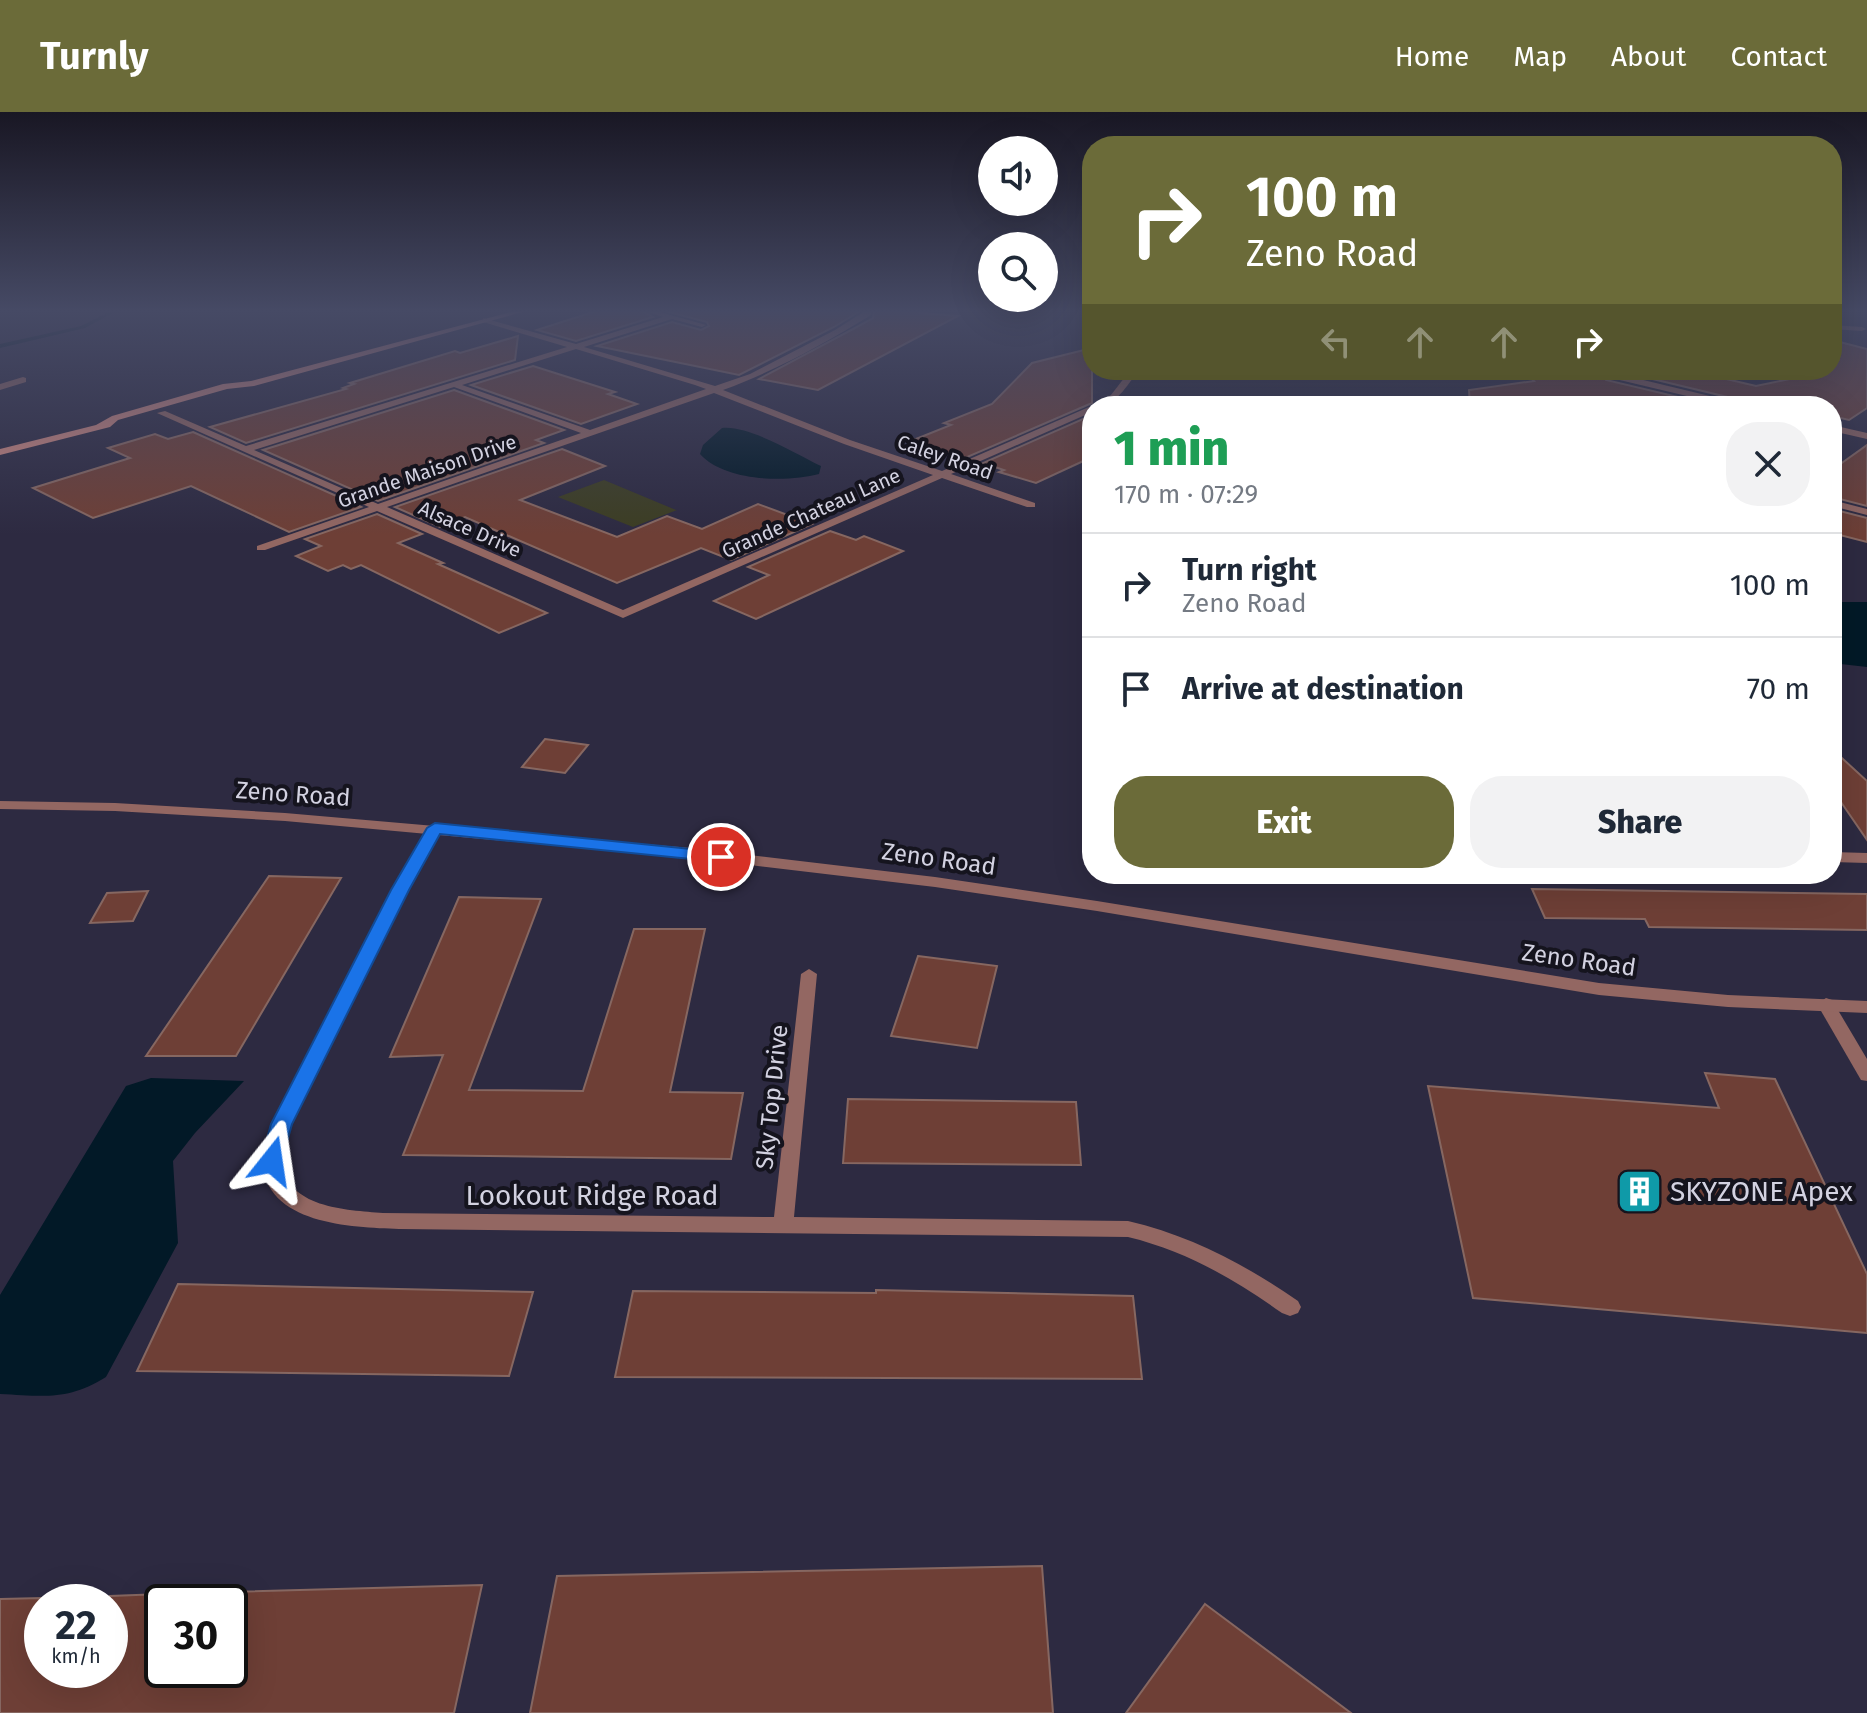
<!DOCTYPE html>
<meta charset="utf-8">
<style>
body{margin:0;font-family:"Fira Sans",sans-serif;background:#f2f2f3;color:#1f2937;height:100vh;display:flex;flex-direction:column;font-size:30px;white-space:nowrap}
*{box-sizing:border-box;margin:0}
p{font-size:26px;color:#747a83}
.icon{flex:none;width:44px;height:44px;fill:none;stroke:currentColor;stroke-width:2;stroke-linecap:round;stroke-linejoin:round}
.map{position:relative;flex:1;overflow:hidden}
.side{position:absolute;left:1082px;top:284px;width:760px;height:488px;display:flex;flex-direction:column;background:#fff;border-radius:32px;box-shadow:0 8px 32px #0002}
.side>*{flex:none}
.banner{position:absolute;left:1082px;top:24px;width:760px;height:244px;border-radius:32px;box-shadow:0 8px 32px #0002;background:#6b6b39;color:#fff;overflow:hidden}
.fabs{position:absolute;left:978px;top:24px;display:grid;gap:16px}
.fabs a{display:grid;place-items:center;width:80px;height:80px;border-radius:50%;background:#fff;box-shadow:0 8px 32px #0002;font-size:40px}
.speed{position:absolute;left:24px;top:1472px;display:flex;gap:16px;font-size:40px;font-weight:700;text-align:center}
.speed>*{display:grid;place-content:center;width:104px;height:104px;border-radius:50%;background:#fff;box-shadow:0 8px 32px #0002;line-height:1}
.speed small{font-size:20px;font-weight:400}
.speed .limit{border:4px solid #111;border-radius:12px;background:#fff;color:#111}
.pin{position:absolute;display:grid;place-items:center;width:68px;height:68px;color:#fff;margin:-34px;border:4px solid #fff;border-radius:50%;box-shadow:0 2px 8px #0007}
.me{position:absolute;width:88px;margin:-44px;rotate:15deg;stroke-linejoin:round;filter:drop-shadow(0 0 6px #0008)}
.turn{display:flex;align-items:center;gap:28px;height:168px;padding:0 32px;font-size:36px}
.turn .icon{width:104px;height:104px;stroke-width:2.5}
.turn b{display:block;font-size:56px;line-height:68px}
.lanes{display:flex;align-items:center;height:76px;padding:0 32px;background:#0003;justify-content:center;gap:40px;direction:ltr}
.lanes .off{opacity:.35}
.round{display:grid;place-items:center;flex:none;width:84px;height:84px;border-radius:32px;background:#f2f2f3}
.summary{display:flex;align-items:center;justify-content:space-between;height:136px;padding:0 32px}
h1{font-size:48px;font-weight:800;line-height:60px;color:#1e9e55}
.cta{display:flex;gap:16px;margin-top:auto;padding:16px 32px}
.cta a{flex:1;height:92px;border-radius:32px;background:#6b6b39;color:#fff;font-size:32px;font-weight:800;line-height:92px;text-align:center}
.cta a+a{background:#f2f2f3;color:#1f2937}
ul{padding:0;list-style:none}
li{display:flex;align-items:center;gap:24px;height:104px;padding:0 32px;border-top:2px solid #e0e1e3}
li div{flex:1}
li b{display:block;font-size:30px}
li em{font-style:normal}
header{display:flex;align-items:center;gap:48px;box-sizing:border-box;height:112px;padding:0 40px;background:#6b6b39;color:#fff}
header strong{font-size:38px}
nav{display:flex;gap:44px;margin-inline-start:auto;font-size:28px}
.map>svg:first-child{display:block}
.green{fill:#3c3d22}
.water{fill:#021927}
.lines{fill:none;stroke-linecap:round;stroke-linejoin:round}
.stream{fill:#021927;fill-rule:evenodd}
.building{fill:#6e3f36;stroke:#866761;stroke-width:2}
.minor{fill:#936762;fill-rule:evenodd}
.tertiary{fill:#936762;fill-rule:evenodd}
.secondary{fill:#cc877f;fill-rule:evenodd}
.route{fill:#1a73e8;stroke:#114b97;stroke-width:2}
.labels{text-anchor:middle;stroke-width:8;stroke-linejoin:round;paint-order:stroke}
.far-street-label{font-size:20px;fill:#d3d2e1;stroke:#15141e}
.street-label{font-size:24px;fill:#d3d2e1;stroke:#15141e}
.near-poi-label{font-size:28px;fill:#d3d2e1;stroke:#15141e;text-anchor:start}
.near-street-label{font-size:28px;fill:#d3d2e1;stroke:#15141e}
</style>
<header>
<strong>Turnly</strong>
<nav><a>Home</a><a>Map</a><a>About</a><a>Contact</a></nav>
</header>
<div class="map">
<svg width="1867" height="1601" viewBox="0 0 1867 1601">
<rect width="100%" height="100%" fill="#2d2a41"/>
<!-- green -->
<path class="green" d="M604,368l72,30h1l-44,17 -75,-30z"/>
<!-- water -->
<g class="water">
<path d="M722,316c27,-3 74,26 99,38l-2,8c-34,9 -95,7 -119,-20l3,-9z"/>
<path d="M1832,490h35v65l-35,-4z"/>
<path d="M151,966l93,3 -49,52 -22,28 5,82 -72,134c-39,24 -62,19 -106,17v-99l126,-209z"/>
</g>
<g class="lines">
<!-- stream -->
<path class="stream" d="M111,199h5l-31,17 -85,20v-4l81,-18z"/>
</g>
<!-- building -->
<g class="building">
<path d="M596,199h46l11,6 -77,24 -39,-11z"/>
<path d="M665,199h195l-26,16 -95,48 -142,-29 75,-24 29,8 8,-4 -2,-4z"/>
<path d="M874,199h46v2l38,3 -140,74 -59,-11 96,-51 18,-10z"/>
<path d="M518,224l-3,24 -269,83 -36,-16 136,-38 -3,-1 11,-4 -4,-1 105,-32 5,2z"/>
<path d="M1832,228l35,9v59l-18,12 -17,-4v-10h-84l-4,-5 -129,-31h73l68,16 76,-16z"/>
<path d="M1092,236v55l-127,55 -54,-17 40,-16 -7,-2 48,-19 40,-41z"/>
<path d="M533,254l82,26 -7,2 29,10 -56,20 -110,-39z"/>
<path d="M1523,258h84l-3,3 2,7 110,26h-246l-1,-16 65,-9z"/>
<path d="M454,278l110,40 -28,10 8,3 -166,58 -115,-51z"/>
<path d="M1092,303v42l-56,26 -37,-11 5,-2 -21,-7z"/>
<path d="M193,320l168,75 -72,25 -98,-46 -98,32 -60,-30 97,-30 -22,-10 47,-14 13,5z"/>
<path d="M1867,333v61l-35,-9v-27z"/>
<path d="M562,337l43,17 -85,34 97,37 50,-21 35,13 56,-25 54,20 -81,36 -30,-12 -84,35 -152,-66 -25,10 -45,-20z"/>
<path d="M1832,397l35,9v24l-35,-9z"/>
<path d="M377,402l45,20 -24,9 45,20 -5,1 109,49 -48,20 -138,-68 -10,4 -8,-4 -15,6 -32,-15 25,-10 -16,-7z"/>
<path d="M830,419l26,9 8,-4 39,15 -147,68 -42,-18 55,-26 -21,-8z"/>
<path d="M545,627l43,6 -23,28 -43,-6z"/>
<path d="M1832,637l35,32v59l-35,-51z"/>
<path d="M269,764l72,2 -105,178h-90z"/>
<path d="M1532,777l335,5v36l-218,-3 -4,-8 -100,-1z"/>
<path d="M148,779l-15,30 -43,2 17,-30z"/>
<path d="M459,785l82,2 -72,191 114,1 51,-162h71l-35,163 73,1 -12,66 -328,-4 40,-100 -53,2z"/>
<path d="M918,844l79,10 -20,82 -86,-12z"/>
<path d="M1705,961l70,6 92,195v59l-394,-35 -45,-212 291,22z"/>
<path d="M848,987l228,3 5,63 -238,-2z"/>
<path d="M178,1172l355,8 -24,84 -372,-5z"/>
<path d="M876,1178l257,6 9,83 -527,-2 18,-86 243,2z"/>
<path d="M1042,1454l11,147h-523l27,-137z"/>
<path d="M482,1473l-28,128h-454v-114l42,-1v72h68v-74l52,-2v76h68v-78z"/>
<path d="M1205,1492l146,109h-225z"/>
</g>
<g class="lines">
<!-- minor -->
<g class="minor">
<path d="M645,199h11l50,14 -4,2 -30,-8 -88,28 131,39 35,-12 85,-44 30,-19h6v4c-47,29 -96,56 -148,75l127,50 92,31 147,-64 3,-1v6l-141,62 84,29v4h-8l-85,-29 -319,140 -246,-107 -112,39h-8v-4l112,-39 -212,-94 8,-2 81,35 321,-99 -84,-25v-4l93,26 87,-27zM576,237l119,36 11,4 -116,41 -128,-45zM454,275l127,46 -203,71 -124,-54zM714,281l130,51 89,31 -310,135 -236,-103z"/>
<path d="M1832,213l30,2 4,2 -4,2 -30,-2z"/>
<path d="M1610,260l133,32 2,2h-16l-122,-29v-4z"/>
<path d="M1128,261l7,2c-11,15 -20,31 -41,31l17,-11z"/>
<path d="M23,265l3,1v4l-26,8v-6z"/>
<path d="M1832,313l35,8v6l-35,-8z"/>
<path d="M1832,388l35,9v6l-35,-9z"/>
<path d="M435,712l7,4 -34,62 -118,234c-3,12 -9,24 -8,36 3,48 64,50 101,53l391,4 27,-243 8,-5 8,5 -23,243 334,4c64,15 116,43 170,80l3,6 -3,6 -8,3 -8,-3c-48,-34 -96,-62 -154,-76l-729,-8c-48,-2 -134,-4 -137,-69 0,-12 6,-24 10,-36l120,-234 36,-62z"/>
<path d="M1832,740l35,1v10l-35,-1z"/>
<path d="M1826,886l6,2 35,59v22l-6,-1 -44,-76z"/>
</g>
<!-- tertiary -->
<path class="tertiary" d="M0,689l115,2 170,10 406,35 244,29 162,24 502,82 129,12 139,6v12l-139,-6 -129,-12 -502,-84 -162,-24 -244,-29 -406,-37 -170,-10 -115,-2z"/>
<!-- secondary -->
<path class="secondary" d="M515,199h11l-272,75 -27,3 -109,31 -8,7 -110,28v-6l96,-24 16,-9 111,-32 28,-3z"/>
</g>
<!-- sky -->
<linearGradient id="sky" x2="0" y2="1"><stop stop-color="#191724"/><stop offset="0.47" stop-color="#464a65"/><stop offset="1" stop-color="#464a65" stop-opacity="0"/></linearGradient>
<rect width="1867" height="423" fill="url(#sky)"/>
<!-- route -->
<path class="route" d="M435,711l286,29 9,5 -9,5 -281,-28 -31,56 -117,234 -12,43 -8,2 -8,-2 -3,-6 10,-37 120,-234 36,-62z"/>
<!-- icons -->
<defs>
<symbol id="building-square" viewBox="-11 -11 22 22"><rect x="-9" y="-9" width="18" height="18" rx="4" fill="#0f9aa8" stroke="#15141e"/><path d="M-4-6H4V6H1V3H-1V6H-4ZM-2.5-4.3h1.7v1.8h-1.7ZM.8-4.3h1.7v1.8H.8ZM-2.5-1h1.7V.8h-1.7ZM.8-1h1.7V.8H.8Z" fill="#fff"/></symbol>
</defs>
<g fill-rule="evenodd">
<use href="#building-square" x="1614" y="1054" width="51" height="51"/>
</g>
<g class="labels">
<!-- far-street labels -->
<g class="far-street-label">
<text transform="translate(945 345) rotate(19)" y="7">Caley Road</text>
<text transform="translate(427 359) rotate(-19)" y="7">Grande Maison Drive</text>
<text transform="translate(811 401) rotate(-24)" y="7">Grande Chateau Lane</text>
<text transform="translate(470 417) rotate(24)" y="7">Alsace Drive</text>
</g>
<!-- street labels -->
<g class="street-label">
<text transform="translate(293 682) rotate(4)" y="8">Zeno Road</text>
<text transform="translate(939 747) rotate(8)" y="8">Zeno Road</text>
<text transform="translate(1579 848) rotate(8)" y="8">Zeno Road</text>
<text transform="translate(772 985) rotate(-84)" y="8">Sky Top Drive</text>
</g>
<!-- near-poi labels -->
<g class="near-poi-label">
<text x="1670" y="1089">SKYZONE Apex</text>
</g>
<!-- near-street labels -->
<g class="near-street-label">
<text x="592" y="1093">Lookout Ridge Road</text>
</g>
</g>
</svg>
<div class="fabs">
<a><svg class="icon" aria-label="sound" viewBox="0 0 24 24"><path d="M4 9h4l5-4v14l-5-4H4zM17 9q2 3 0 6"/></svg></a>
<a><svg class="icon" aria-label="search" viewBox="0 0 24 24"><circle cx="10" cy="10" r="6"/><path d="M15 15l6 6"/></svg></a>
</div>
<div class="speed"><div>22<small>km/h</small></div><div class="limit">30</div></div>
<div class="pin" style="left:721px;top:745px;background:#d93025"><svg class="icon" aria-label="arrive" viewBox="0 0 24 24"><path d="M6 21V4h12l-3 4 3 4H6"/></svg></div>
<svg class="me" style="left:272px;top:1049px" viewBox="-20 -20 40 40"><path d="M0-17L14 15 0 8-14 15z" fill="#1a73e8" stroke="#fff" stroke-width="4"/></svg>
<div class="banner">
<div class="turn"><svg class="icon" aria-label="right" viewBox="0 0 24 24"><path d="M7 20v-9h11M14 6l5 5-5 5"/></svg><div><b>100 m</b>Zeno Road</div></div>
<div class="lanes"><svg class="icon off" aria-label="left" viewBox="0 0 24 24"><path d="M17 20v-9H6M10 6l-5 5 5 5"/></svg><svg class="icon off" aria-label="ahead" viewBox="0 0 24 24"><path d="M12 20V5M6 11l6-6 6 6"/></svg><svg class="icon off" aria-label="ahead" viewBox="0 0 24 24"><path d="M12 20V5M6 11l6-6 6 6"/></svg><svg class="icon" aria-label="right" viewBox="0 0 24 24"><path d="M7 20v-9h11M14 6l5 5-5 5"/></svg></div>
</div>
<section class="side">
<div class="summary"><div><h1>1 min</h1><p>170 m · 07:29</p></div><a class="round"><svg class="icon" aria-label="close" viewBox="0 0 24 24"><path d="M6 6l12 12M18 6L6 18"/></svg></a></div>
<ul>
<li><svg class="icon" aria-label="right" viewBox="0 0 24 24"><path d="M7 20v-9h11M14 6l5 5-5 5"/></svg><div><b>Turn right</b><p>Zeno Road</p></div><em>100 m</em></li>
<li><svg class="icon" aria-label="arrive" viewBox="0 0 24 24"><path d="M6 21V4h12l-3 4 3 4H6"/></svg><div><b>Arrive at destination</b></div><em>70 m</em></li>
</ul>
<div class="cta"><a>Exit</a><a>Share</a></div>
</section>
</div>
